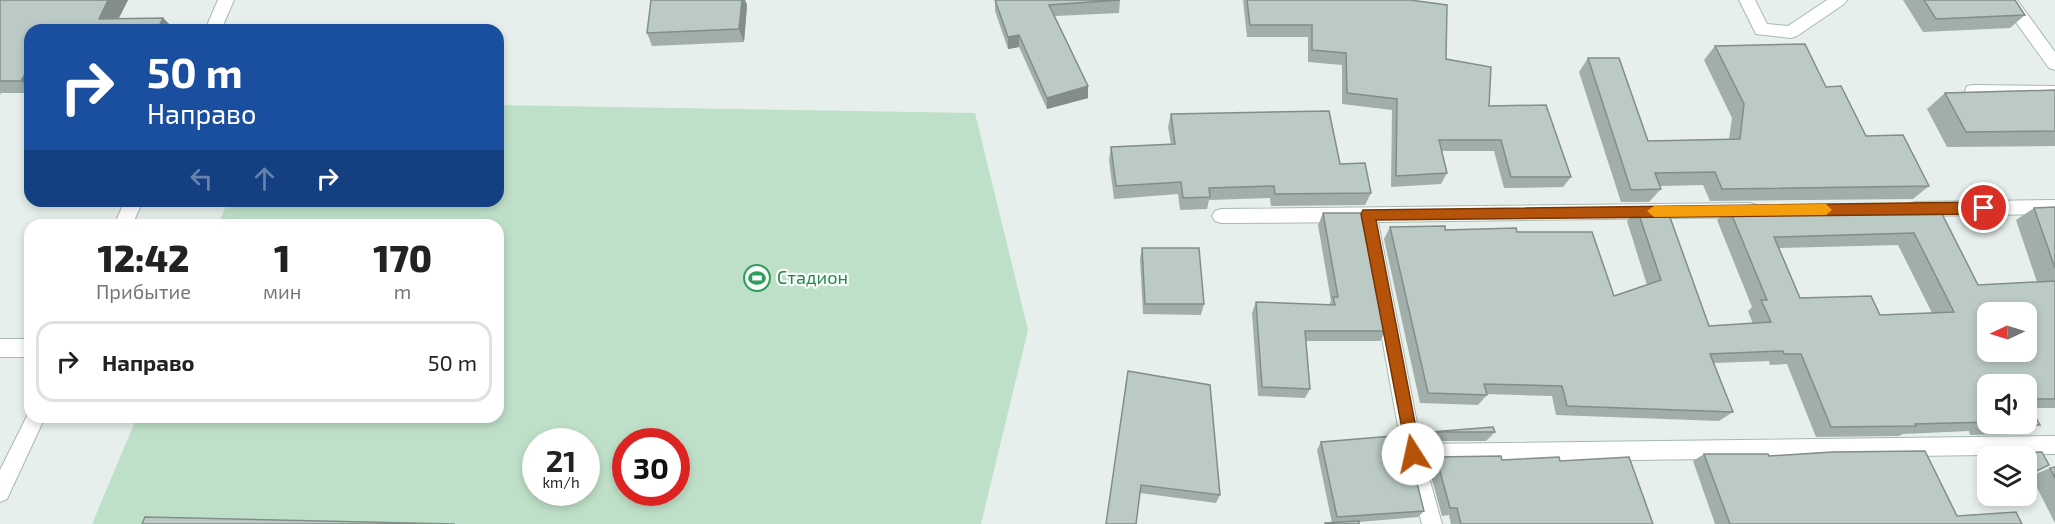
<!DOCTYPE html>
<html lang="ru">
<meta charset="utf-8">
<style>
body{margin:0;font-family:"Exo 2",sans-serif;background:#f6f6f6;color:#222;height:100vh;display:flex;flex-direction:column;font-size:22px;white-space:nowrap}
*{box-sizing:border-box;margin:0}
p{font-size:20px;color:#767676}
.icon{flex:none;width:33px;height:33px;fill:none;stroke:currentColor;stroke-width:2;stroke-linecap:round;stroke-linejoin:round}
.map{position:relative;flex:1;overflow:hidden}
.drawer{position:absolute;left:24px;top:219px;width:480px;height:204px;display:flex;flex-direction:column;background:#fff;border-radius:18px;box-shadow:0 3px 9px #0003}
.drawer>*{flex:none}
.hud{position:absolute;left:24px;top:24px;width:480px;height:183px;border-radius:18px;box-shadow:0 3px 9px #0003;background:#1a4fa0;color:#fff;overflow:hidden}
.needle{width:39px;rotate:266deg}
.buttons{position:absolute;left:1977px;top:302px;display:grid;gap:12px}
.buttons a{display:grid;place-items:center;width:60px;height:60px;border-radius:12px;background:#fff;box-shadow:0 3px 9px #0003;font-size:30px}
.speed{position:absolute;left:522px;top:428px;display:flex;gap:12px;font-size:30px;font-weight:700;text-align:center}
.speed>*{display:grid;place-content:center;width:78px;height:78px;border-radius:50%;background:#fff;box-shadow:0 3px 9px #0003;line-height:1}
.speed small{font-size:15px;font-weight:400}
.speed .limit{border:9px solid #d22;background:#fff;color:#111}
.pin{position:absolute;display:grid;place-items:center;width:51px;height:51px;color:#fff;margin:-26px;border:3px solid #fff;border-radius:50%;box-shadow:0 2px 6px #0007}
.me{position:absolute;width:66px;margin:-33px;rotate:350deg;stroke-linejoin:round;filter:drop-shadow(0 0 4px #0008)}
.turn{display:flex;align-items:center;gap:21px;height:126px;padding:0 24px;font-size:27px}
.turn .icon{width:78px;height:78px;stroke-width:2.5}
.turn b{display:block;font-size:42px;line-height:51px}
.lanes{display:flex;align-items:center;height:57px;padding:0 24px;background:#0003;justify-content:center;gap:30px;direction:ltr}
.lanes .off{opacity:.35}
.eta{display:flex;justify-content:space-evenly;align-items:center;height:102px;text-align:center}
.eta b{font-size:36px;font-weight:800;line-height:42px}
ul{padding:0;list-style:none}
li{display:flex;align-items:center;gap:18px;height:81px;margin:0 12px 9px;padding:0 12px;border:3px solid #e0e0e0;border-radius:18px}
li div{flex:1}
li b{display:block;font-size:22px}
li em{font-style:normal}
.map>svg:first-child{display:block}
.green{fill:#bfe0c8;fill-rule:evenodd}
.lines{fill:none;stroke-linecap:round;stroke-linejoin:round}
.minor-casing{stroke:#a8b8b2;stroke-width:2}
.minor{fill:#fff;fill-rule:evenodd}
.wall{fill:#a1aea9;fill-rule:evenodd}
.shaded-wall{fill:#838d89}
.building{fill:#bbcac4;stroke:#838d89;stroke-width:1.5;fill-rule:evenodd}
.route{fill:#b45309;stroke:#753606;stroke-width:1.5}
.slow{fill:#f59e0b}
.labels{text-anchor:middle;stroke-width:4.5;stroke-linejoin:round;paint-order:stroke}
.leisure-label{font-size:18px;fill:#27864d;stroke:#f7fbf9;text-anchor:start}
</style>
<div class="map">
<svg width="2055" height="524" viewBox="0 0 2055 524">
<rect width="100%" height="100%" fill="#e6efeb"/>
<!-- green -->
<path class="green" d="M498,105l477,8 53,217 -47,194h-889l45,-107h361v-192h-280l10,-24h270zM536,441h50v51h-50zM626,441h50v51h-50z"/>
<g class="lines">
<defs>
<g id="minor">
<path d="M218,0h16l-13,30h-16z"/>
<path d="M1739,0h16l12,24 21,2 39,-26h20l-3,4 -47,32 -6,2 -35,-4z"/>
<path d="M2000,0h17l38,52v18l-6,-2z"/>
<path d="M1973,85l82,1v12l-82,-1 -6,-1 -2,-5 2,-5z"/>
<path d="M2055,200v14l-140,2 -6,-2 -3,-5 3,-5 6,-2z"/>
<path d="M125,201h18l-11,24h-18z"/>
<path d="M1750,203l6,2 3,5 -3,5 -6,2 -372,5 43,222 634,-8v18l-630,9 17,61h-20l-19,-70 -42,-232 -140,1 -6,-2 -3,-5 3,-5 6,-2z"/>
<rect x="0" y="339" width="30" height="18"/>
<path d="M30,410v7h15l-38,82 -7,3v-32z"/>
</g>
</defs>
<!-- minor casing -->
<use href="#minor" class="minor-casing"/>
<!-- minor -->
<use href="#minor" class="minor"/>
</g>
<!-- wall -->
<g class="wall">
<path d="M0,0h128l-10,19 45,-1 12,12h-145v63h-29l-1,2z"/>
<path d="M995,0h125l-1,13 -64,3 33,70v12l-41,11 -28,-62 -11,2 -13,-38z"/>
<path d="M1243,0h167l36,59 43,47 82,71 -8,10 -59,1 -10,-37h-52l5,22 -6,11 -50,3 1,-77 -50,-6v-39l-34,-3v-25h-61z"/>
<path d="M1903,0h112l10,15 -15,13 -87,4z"/>
<path d="M747,5l-3,37 -92,4 -5,-13z"/>
<path d="M1715,46l111,41 40,49 63,50 -16,13 -203,2 -7,-16 -43,1 1,3 -12,13h-28l-42,-130 9,-14 60,83 81,-2 3,-21 -28,-58z"/>
<path d="M2055,90v56l-108,1 -20,-38 18,-16z"/>
<path d="M1171,114l200,79 -6,12 -94,1 -1,-8 -61,2 -2,9 -27,1 -2,-16 -64,5 -5,-39 2,-13 60,-3 -3,-17z"/>
<path d="M1938,206l40,79 59,-3 -21,-62 18,-12 21,-1v201h-24l9,17 -20,9 -50,1 -1,-4 -66,3 -4,2 -83,1 -29,-73 -17,1 -1,-4 -55,2 19,49 -14,9 -163,-6 -4,-19 -65,-2v1l-9,10 -58,-2 -36,-164 6,-12 127,5 97,64 33,-11 -20,-64 10,-12 72,117 44,-2 -5,-13 4,-4 -35,-87 12,-12zM1898,245l34,68 -52,2 -80,-17 -21,-50z"/>
<path d="M1323,213l63,118 -6,10h-74l4,48 -5,9 -47,-2 -6,-83 4,-11 73,3 2,-4 -13,-76z"/>
<path d="M1142,248l62,56 -3,11 -58,-1 -3,-55z"/>
<path d="M1126,381l94,114 -4,8 -76,-10 -4,31h-30z"/>
<path d="M1430,432h65l-9,9h-63z"/>
<path d="M1321,442l103,69 -6,6 -59,5v2h-35l8,-1 -15,-73z"/>
<path d="M1992,453l34,3h-38v12l-6,-11z"/>
<path d="M1704,454l65,2 188,60 65,8h-307l-22,-63z"/>
<path d="M1436,457l66,3 58,1 93,63h-202l-2,-9 -7,1 -14,-51z"/>
<path d="M2055,467v56l-24,-47 19,-8z"/>
</g>
<!-- shaded-wall -->
<g class="shaded-wall">
<path d="M108,0h20l-15,30 -14,-11z"/>
<path d="M742,0h3l2,5 -3,37 -5,-13z"/>
<path d="M163,18l12,12h-18z"/>
<path d="M1019,35v12l-11,2v-12z"/>
<path d="M30,65v24l-9,-8z"/>
<path d="M1088,86v12l-41,11v-11z"/>
</g>
<!-- building -->
<g class="building">
<path d="M0,0h108l-9,19 64,-1 -6,12h-127v35l-9,16h-21z"/>
<path d="M651,0h91l-3,29 -92,4z"/>
<path d="M995,0h125l-71,5 39,81 -41,12 -28,-63 -11,2z"/>
<path d="M1247,0h163l37,5 -1,54 45,8 -2,39 57,-1 25,72h-60l-10,-37h-62l8,33 -51,3 1,-77 -50,-6 -1,-40 -34,-3v-25h-62z"/>
<path d="M1924,0h91l10,15 -89,4z"/>
<path d="M1805,44l21,43 15,-1 25,50 37,-1 26,51 -207,3 -7,-17 -60,1 6,16 -30,1 -43,-132h31l29,83 92,-2 4,-35 -29,-58z"/>
<path d="M2055,90v41l-89,1 -21,-39z"/>
<path d="M1329,111l11,53 25,-1 6,30 -96,1 -1,-8 -65,2 1,9 -27,1 -2,-16 -65,4 -5,-39 64,-3 -4,-30z"/>
<path d="M1938,206l40,79 77,-4v118h-29v-15h-38v38l-73,2 1,2 -85,1 -30,-73h-17l-1,-3 -73,3 23,58 -166,-6 -5,-20 -78,-2 3,11 -59,-2 -38,-166 55,-1v4l71,-2 1,4h75l22,64 47,-16 -24,-71h30l42,117 62,-4 -10,-22h6l-38,-92zM1914,233l40,79 -74,3 -9,-19 -71,2 -26,-61zM1988,312h38v39h-38z"/>
<path d="M2055,207v61l-21,-60z"/>
<path d="M1323,213h42l21,118h-81l5,58 -48,-2 -6,-85 79,3 -2,-8h5z"/>
<path d="M1142,248h57l5,56h-59z"/>
<path d="M1128,371l82,14 10,110 -79,-10 -5,39h-30z"/>
<path d="M2026,400l14,25h-51l-1,-2h38z"/>
<path d="M1493,427l2,5h-65z"/>
<path d="M1405,435l19,76 -87,6 -16,-75z"/>
<path d="M1925,451l32,65 59,-4 6,12h-292l-26,-70h64l1,2 63,-4z"/>
<path d="M2042,452l7,13 -23,11v-20h-33l-1,-3z"/>
<path d="M1501,456l1,4 57,-3 1,4 69,-4 24,67h-192l-4,-16h-7l-14,-51z"/>
<path d="M2055,467v11l-5,-10z"/>
<path d="M145,517l310,7h-313z"/>
<path d="M1359,521v3h-34v-1z"/>
</g>
<!-- route -->
<path class="route" d="M1984,202l7,6 -7,6 -608,6 45,234 -3,6 -5,2 -5,-2 -47,-246 2,-4z"/>
<!-- slow -->
<path class="slow" d="M1826,204l6,6 -6,5 -172,2 -7,-6 7,-5z"/>
<!-- icons -->
<defs>
<symbol id="stadium-ring" viewBox="-11 -11 22 22"><circle r="9.5" fill="#f7fbf9" stroke="#2e9e5b" stroke-width="1.5"/><path d="M0-5a6.5 5 0 1 0 0 10a6.5 5 0 1 0 0-10ZM-3.5-1.8h7v3.6h-7Z" fill="#2e9e5b"/></symbol>
</defs>
<g fill-rule="evenodd">
<use href="#stadium-ring" x="742" y="263" width="30" height="30"/>
</g>
<g class="labels">
<!-- leisure labels -->
<g class="leisure-label">
<text x="777" y="284">Стадион</text>
</g>
</g>
</svg>
<div class="buttons">
<a><svg class="needle" viewBox="-14 -14 28 28"><path d="M0-13l5 13h-10z" fill="#e53935"/><path d="M0 13l5-13h-10z" fill="#767676"/></svg></a>
<a><svg class="icon" aria-label="sound" viewBox="0 0 24 24"><path d="M4 9h4l5-4v14l-5-4H4zM17 9q2 3 0 6"/></svg></a>
<a><svg class="icon" aria-label="layers" viewBox="0 0 24 24"><path d="M12 4l9 5-9 5-9-5zM3 14l9 5 9-5"/></svg></a>
</div>
<div class="speed"><div>21<small>km/h</small></div><div class="limit">30</div></div>
<div class="pin" style="left:1984px;top:208px;background:#d93025"><svg class="icon" aria-label="arrive" viewBox="0 0 24 24"><path d="M6 21V4h12l-3 4 3 4H6"/></svg></div>
<svg class="me" style="left:1413px;top:454px" viewBox="-20 -20 40 40"><circle r="19" fill="#fff"/><path d="M0-13L10 11 0 6-10 11z" fill="#b45309"/></svg>
<div class="hud">
<div class="turn"><svg class="icon" aria-label="right" viewBox="0 0 24 24"><path d="M7 20v-9h11M14 6l5 5-5 5"/></svg><div><b>50 m</b>Направо</div></div>
<div class="lanes"><svg class="icon off" aria-label="left" viewBox="0 0 24 24"><path d="M17 20v-9H6M10 6l-5 5 5 5"/></svg><svg class="icon off" aria-label="ahead" viewBox="0 0 24 24"><path d="M12 20V5M6 11l6-6 6 6"/></svg><svg class="icon" aria-label="right" viewBox="0 0 24 24"><path d="M7 20v-9h11M14 6l5 5-5 5"/></svg></div>
</div>
<section class="drawer">
<div class="eta">
<div><b>12:42</b><p>Прибытие</p></div>
<div><b>1</b><p>мин</p></div>
<div><b>170</b><p>m</p></div>
</div>
<ul>
<li><svg class="icon" aria-label="right" viewBox="0 0 24 24"><path d="M7 20v-9h11M14 6l5 5-5 5"/></svg><div><b>Направо</b></div><em>50 m</em></li>
</ul>
</section>
</div>
